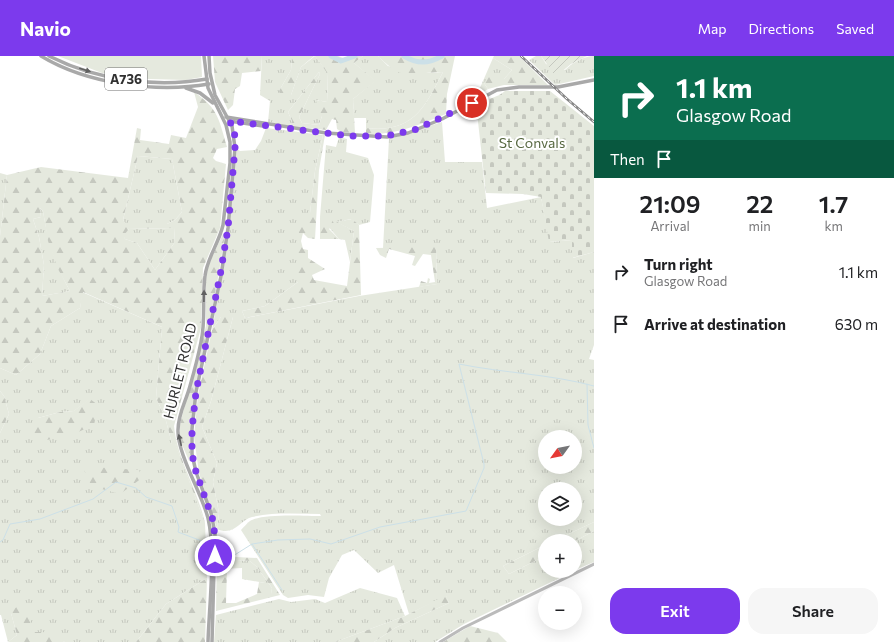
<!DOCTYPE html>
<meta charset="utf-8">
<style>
body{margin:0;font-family:Commissioner,sans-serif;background:#f6f6f6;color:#202124;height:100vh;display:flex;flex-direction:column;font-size:15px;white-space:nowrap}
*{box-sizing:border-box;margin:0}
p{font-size:13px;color:#757577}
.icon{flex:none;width:22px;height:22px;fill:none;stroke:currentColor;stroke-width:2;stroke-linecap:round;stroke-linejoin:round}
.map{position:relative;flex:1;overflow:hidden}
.panel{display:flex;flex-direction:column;background:#fff;width:300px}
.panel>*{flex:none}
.guide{background:#0b6e4f;color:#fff;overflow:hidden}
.needle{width:26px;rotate:237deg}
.tools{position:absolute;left:538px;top:374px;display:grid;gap:8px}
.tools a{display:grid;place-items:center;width:44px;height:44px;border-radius:50%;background:#fff;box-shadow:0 4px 16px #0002;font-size:20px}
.pin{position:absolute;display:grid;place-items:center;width:34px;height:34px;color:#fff;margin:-17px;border:2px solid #fff;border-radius:50%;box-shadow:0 1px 4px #0007}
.me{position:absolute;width:44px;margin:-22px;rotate:0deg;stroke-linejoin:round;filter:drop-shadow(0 0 3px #0008)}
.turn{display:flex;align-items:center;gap:14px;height:84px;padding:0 16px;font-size:18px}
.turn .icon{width:52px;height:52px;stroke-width:2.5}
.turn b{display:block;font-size:28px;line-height:34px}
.then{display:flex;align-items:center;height:38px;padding:0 16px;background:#0003;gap:8px;font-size:15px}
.eta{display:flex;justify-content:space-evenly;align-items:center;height:68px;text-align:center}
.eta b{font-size:24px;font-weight:600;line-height:28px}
.primary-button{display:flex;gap:8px;margin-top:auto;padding:8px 16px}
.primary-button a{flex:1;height:46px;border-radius:16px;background:#7c3aed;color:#fff;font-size:16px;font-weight:600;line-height:46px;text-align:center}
.primary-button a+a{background:#f6f6f6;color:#202124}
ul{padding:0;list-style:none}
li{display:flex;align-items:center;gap:12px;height:52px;padding:0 16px}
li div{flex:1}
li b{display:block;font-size:15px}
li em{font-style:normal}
header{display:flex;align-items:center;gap:24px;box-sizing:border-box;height:56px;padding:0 20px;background:#7c3aed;color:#fff}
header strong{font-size:19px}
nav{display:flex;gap:22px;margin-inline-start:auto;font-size:14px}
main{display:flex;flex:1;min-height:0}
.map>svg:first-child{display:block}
.grass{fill:url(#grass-tufts);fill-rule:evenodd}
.forest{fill:url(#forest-firs);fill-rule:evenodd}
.cemetery{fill:url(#cemetery-stones)}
.park{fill:#e5e9de}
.garden{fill:url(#garden-furrows)}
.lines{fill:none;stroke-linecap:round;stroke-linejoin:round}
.stream{stroke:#cce0e8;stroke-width:1}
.river{stroke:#cce0e8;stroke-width:5}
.secondary{stroke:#bbb;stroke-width:3}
.primary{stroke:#a9a9a9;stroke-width:3.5}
.rail-casing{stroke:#868686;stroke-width:2.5}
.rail{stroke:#fff;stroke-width:1;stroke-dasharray:3;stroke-linecap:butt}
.oneway{fill:#616161}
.route{stroke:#7c3aed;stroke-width:7;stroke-dasharray:0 12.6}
.labels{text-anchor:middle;stroke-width:4;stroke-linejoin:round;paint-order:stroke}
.shield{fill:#fff;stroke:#6f6f6f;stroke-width:1}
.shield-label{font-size:13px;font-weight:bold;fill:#313131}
.park-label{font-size:14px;fill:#586942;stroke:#fff}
.street-label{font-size:14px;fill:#313131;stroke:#fff}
</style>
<header>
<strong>Navio</strong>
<nav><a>Map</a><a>Directions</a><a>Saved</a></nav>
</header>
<main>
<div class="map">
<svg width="594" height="586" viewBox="0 0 594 586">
<defs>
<pattern id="grass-tufts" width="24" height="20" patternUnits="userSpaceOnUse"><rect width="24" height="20" fill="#e5e9de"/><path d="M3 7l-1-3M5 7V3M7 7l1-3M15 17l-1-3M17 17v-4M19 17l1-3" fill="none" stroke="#c5c8bf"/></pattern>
<pattern id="forest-firs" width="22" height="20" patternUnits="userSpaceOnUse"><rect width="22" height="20" fill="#e5e9de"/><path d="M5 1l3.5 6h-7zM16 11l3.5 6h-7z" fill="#c5c8bf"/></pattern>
<pattern id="cemetery-stones" width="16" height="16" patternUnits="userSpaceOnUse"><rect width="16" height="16" fill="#e5e9de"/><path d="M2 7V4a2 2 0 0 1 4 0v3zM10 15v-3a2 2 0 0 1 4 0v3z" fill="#c5c8bf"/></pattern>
<pattern id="garden-furrows" width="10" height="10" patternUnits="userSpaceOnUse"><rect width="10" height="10" fill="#e5e9de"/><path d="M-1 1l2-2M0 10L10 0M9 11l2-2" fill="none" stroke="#c5c8bf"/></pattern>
</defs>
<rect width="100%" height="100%" fill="#fff"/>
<!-- grass -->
<g class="grass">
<path d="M262,0h30l-1,14 -12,21 12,4 10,-28 14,-11 13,17 -1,29 -10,-2 5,16 -3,9 -17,-2 -3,-6 21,-43 -1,-2 -31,40 4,9 -2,5 -22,-4 2,-21 -10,-6z"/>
<path d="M363,0h15l10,10 39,7 16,-1c-19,37 -30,61 -77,56v-10h-12l-1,-19 22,-18 -21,-18z"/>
<path d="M536,0h5l5,8 19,6c7,-7 19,-14 29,-14v20l-39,9 -26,-25z"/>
<path d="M493,2l19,12 -8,9 -20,4 4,6 -12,8z"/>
<path d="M442,66l3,40h37l5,46 54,-11 9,45 22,-2 1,18 21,-6v93l-5,14 5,1v162l-40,19h-9v4l-42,21 6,8 36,-18v15h29l-110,53 -29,18h-61l21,-14 54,-25 -3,-7 -37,18 -15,-49 -16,8 -24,-23 -12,5 -13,23 -5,19 -16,-2 -20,3 -5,-3 -42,-65c3,-3 6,-7 9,-9 12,-8 56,-5 71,-5l-1,-2c-22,0 -46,-2 -68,3 -12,3 -18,20 -35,12l2,-16 -6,-31 4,-19 -15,-36 9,-26 22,-84h-12l-9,13 8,-43 17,-138 3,2 15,-1 6,-9 5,-13 57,7 -8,36 -5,42 -12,30v39l-33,24 -23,5 3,7 114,-22 78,-12 -1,-36h-53l6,-109zM545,381h30v30h-30zM545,433h30v30h-30z"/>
<path d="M339,81l8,2 -1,13 22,6 6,17 -4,47 -11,3 -8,-6 -14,3 17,9 -4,31 -5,-22 -6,-1 -19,-22 6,-72 10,2z"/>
<path d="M138,100l34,3 10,53 -7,8 -8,4 -41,1 -3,-5z"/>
<path d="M0,117l7,2 -7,61z"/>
<path d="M40,152l3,3c5,31 12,53 27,80l-28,5 2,-31 -5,-28 -6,-18 8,-2z"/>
<path d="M174,172l1,14 -20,28 -18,-27 -12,-4 -2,-4 6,-6z"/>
<path d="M82,236l80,35 -6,71 9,19 7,27 3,-1 30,80 2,55 -41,26 -30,38h-71l-30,-9 -24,-20 6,22 -9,7 -7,-27h-1v-182l9,-19 -5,-18 -4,-5v-23l16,7 24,-21 11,-28 29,-18zM90,343l-55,42 3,-23 22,-6 14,-1z"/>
<path d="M594,475v31l-19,8v-29z"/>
<path d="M224,503l26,2 7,6 15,21 -1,7 -6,-1v-11l-23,-4v-11l-20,1z"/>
<path d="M360,532l37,10 8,18 -70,26h-121l2,-27 63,-16 12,3 24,-3 10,4z"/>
</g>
<!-- forest -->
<g class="forest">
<path d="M213,0h49l-1,15 -19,2 -2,13 -5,3 -2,16 -5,5 -13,-28z"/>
<path d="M292,0h22l-13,11 -10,28 -9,2 -3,-6 12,-21z"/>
<path d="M315,0h23l8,3 6,-3h11l-9,7 22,18 -23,18 2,34 -13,-1 -5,-3 -1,-9 -4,-1 -6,11 -36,-4 2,-5 -4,-9 31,-40 1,2 -21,43 3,6 17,2 3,-9 -3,-1 -3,-15 11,2 1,-28z"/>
<path d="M378,0h77l-8,38 -1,20c-28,11 -49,21 -80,20v-6c47,5 58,-19 77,-56 -33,0 -37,12 -65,-16z"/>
<path d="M494,0h25l29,29h-44l-16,4 -4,-6 6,-8 14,4 8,-9 -19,-12z"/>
<path d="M194,36c25,17 25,28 33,55l-10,2 -4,9 3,3 10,3 -6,64 -17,40 -2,60 -27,98c3,33 24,64 31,97l-30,-79h-3l-7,-27 -9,-19 6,-71 -79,-35 -3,16 -29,18 -11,28 -24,21 -16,-7v-132l7,-61 34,-8 87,11 9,-50 4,1 -1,11 29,4 2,-9 15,3 12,-31zM138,100l34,3 10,53 -7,8 -8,4h-41l-3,-4zM40,152l3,3 5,30 10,28 12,22 -28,5 2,-31 -5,-28 -6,-18 8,-2zM174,172l1,14 -20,28 -18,-27 -12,-4 -1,-4 5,-6z"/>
<path d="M323,79h2l-6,35 -4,69 -7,-1 -5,-5 -2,8 2,8 5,1v8l17,11 -13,6 2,5 33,6 7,-55 -18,-9 16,-3 7,6 2,70 -116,23 -3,-7 23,-5 33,-24v-39l2,-27 10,-3 5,-42z"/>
<path d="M320,161l12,2 2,5 -5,5 10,10h-19z"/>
<path d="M223,178h2c-6,40 -13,79 -21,118 -7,37 -17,71 -13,109h-2l-9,-21v-16l26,-98v-46l2,-15z"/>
<path d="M436,191l1,37 -18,3 2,-6 6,2 1,-5 2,1 -1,4 6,-1 -4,-27 -8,-1 -8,12 -3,-1 3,-9 -26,-7 -3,9 -6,-3 -4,-7z"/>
<path d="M221,261h12l-22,84 -9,26 15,36 -4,19 6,31 -2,16 -18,-56 -5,-36 4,-42 14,-65z"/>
<path d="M0,335l4,5 5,18 -9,19z"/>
<path d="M90,343l8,6 -4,20 -25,11 -34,6 -3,-11v-8l6,-5 22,-6 14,-1z"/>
<path d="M95,411l44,3 3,8 -22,16 -29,-8 -7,-16z"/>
<path d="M594,466v9l-19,10h-21z"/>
<path d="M545,489v11l-36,18 -6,-8z"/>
<path d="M217,495l19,6 21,1 23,37 -64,16zM224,503l26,2 7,6 15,21 -1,6h-6l2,-7 -2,-4 -6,-1 -2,12 -21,9h-10l1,-33 -5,-2z"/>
<path d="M207,522l-2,64h-69l30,-38z"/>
<path d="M446,539l3,8 -54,25 -21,14h-39l70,-26z"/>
<path d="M22,544l13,32h8l22,10h-57l9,-7 -6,-22z"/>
<path d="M470,570l28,7 9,9h-64z"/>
</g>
<!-- cemetery -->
<path class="cemetery" d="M505,35h45l44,35v126l-22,6v-18l-23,2 -8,-45 -18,-3 -37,-1 -10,-89c9,-5 22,-6 29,-13z"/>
<!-- park -->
<path class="park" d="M58,0h143l1,21 -16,3 -37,-1 -47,-6z"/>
<!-- garden -->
<path class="garden" d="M541,0h46l-16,8 -11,9 -6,1z"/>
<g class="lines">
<!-- stream -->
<g class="stream">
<path d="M587,328l1,41 6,23"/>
<path d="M0,486l3,-2 7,-16 30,-5 53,-20 23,-17 20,6 10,9 26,9 7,21 -1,5 29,11"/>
<path d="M252,488l26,-4 32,-1 21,5 49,-17 86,-16 18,-43v-4l-25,-100c44,9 91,10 135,22"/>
<path d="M220,492l13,8 19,-12 30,46"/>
</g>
<!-- river -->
<g class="river">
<path d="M331,0l10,5 14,-5"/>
<path d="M404,0c13,8 24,8 38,0"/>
</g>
<!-- secondary -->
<path class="secondary" d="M440,586l23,-14 131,-64"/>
<!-- primary -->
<g class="primary">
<path d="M41,0c46,28 115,37 168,28"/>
<path d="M49,0c47,24 106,32 158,23"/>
<path d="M204,0l4,32 18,37 4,17v21l-7,62c-4,18 -16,33 -18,51 -3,22 1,44 -4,66 -3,15 -7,30 -11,44 -4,15 -12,28 -12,44 -1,23 24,64 30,88 8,34 1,89 0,124"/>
<path d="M209,0l1,17 5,22 17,31 3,22 -7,80 -7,48 -25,116 -4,37v25l4,18 15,41 4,20 -3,109"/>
<path d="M186,32l14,5 13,10"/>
<path d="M226,61l100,16 61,4 21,-4 34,-14 55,-29 22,-3h39l36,-7"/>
<path d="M229,65l34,5 4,-2"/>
</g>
<defs>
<path id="rail" d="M521,0l46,43 27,23"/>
</defs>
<!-- rail casing -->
<use href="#rail" class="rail-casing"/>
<!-- rail -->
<use href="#rail" class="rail"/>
</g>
<!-- one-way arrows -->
<defs><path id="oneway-solid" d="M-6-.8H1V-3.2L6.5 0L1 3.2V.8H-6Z"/></defs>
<g class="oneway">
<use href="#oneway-solid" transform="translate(85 14) rotate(17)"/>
<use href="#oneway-solid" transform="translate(204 240) rotate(-89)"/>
<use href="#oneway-solid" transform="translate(180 384) rotate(-103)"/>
</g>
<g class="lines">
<!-- route -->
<path class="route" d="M215,500l-1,-33 -18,-51 -4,-18v-25l4,-37 24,-116 8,-48 7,-80v-12l-5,-15 120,15h37l30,-7 55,-26"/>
</g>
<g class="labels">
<!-- shield labels -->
<rect class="shield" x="105" y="12" width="42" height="22" rx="3"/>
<g class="shield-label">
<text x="126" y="28">A736</text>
</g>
<!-- park labels -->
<g class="park-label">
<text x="532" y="92">St Convals</text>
</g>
<!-- street labels -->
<g class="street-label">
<text transform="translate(180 315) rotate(-76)" y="5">HURLET ROAD</text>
</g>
</g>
</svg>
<div class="tools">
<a><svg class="needle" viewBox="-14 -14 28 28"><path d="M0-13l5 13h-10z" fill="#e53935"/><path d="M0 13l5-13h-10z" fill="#757577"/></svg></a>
<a><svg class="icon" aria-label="layers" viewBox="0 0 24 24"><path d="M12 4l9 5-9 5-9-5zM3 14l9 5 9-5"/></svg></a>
<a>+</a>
<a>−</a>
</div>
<div class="pin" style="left:472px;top:47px;background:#d93025"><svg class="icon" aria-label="arrive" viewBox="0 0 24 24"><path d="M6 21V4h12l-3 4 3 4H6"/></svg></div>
<svg class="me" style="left:215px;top:500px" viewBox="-20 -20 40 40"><circle r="17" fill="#7c3aed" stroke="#fff" stroke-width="3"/><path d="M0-11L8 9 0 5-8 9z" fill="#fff"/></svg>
</div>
<section class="panel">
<div class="guide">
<div class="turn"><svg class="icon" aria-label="right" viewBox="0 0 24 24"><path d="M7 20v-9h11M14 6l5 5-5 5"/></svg><div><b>1.1 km</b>Glasgow Road</div></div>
<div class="then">Then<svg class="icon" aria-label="arrive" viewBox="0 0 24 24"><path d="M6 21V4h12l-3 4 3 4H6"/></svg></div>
</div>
<div class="eta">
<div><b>21:09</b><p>Arrival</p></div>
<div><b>22</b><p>min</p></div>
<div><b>1.7</b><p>km</p></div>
</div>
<ul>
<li><svg class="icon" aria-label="right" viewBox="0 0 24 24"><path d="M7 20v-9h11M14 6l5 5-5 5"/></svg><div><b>Turn right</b><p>Glasgow Road</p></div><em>1.1 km</em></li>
<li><svg class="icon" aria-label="arrive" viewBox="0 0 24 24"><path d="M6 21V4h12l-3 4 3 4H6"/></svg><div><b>Arrive at destination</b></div><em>630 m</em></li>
</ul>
<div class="primary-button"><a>Exit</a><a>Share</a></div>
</section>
</main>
